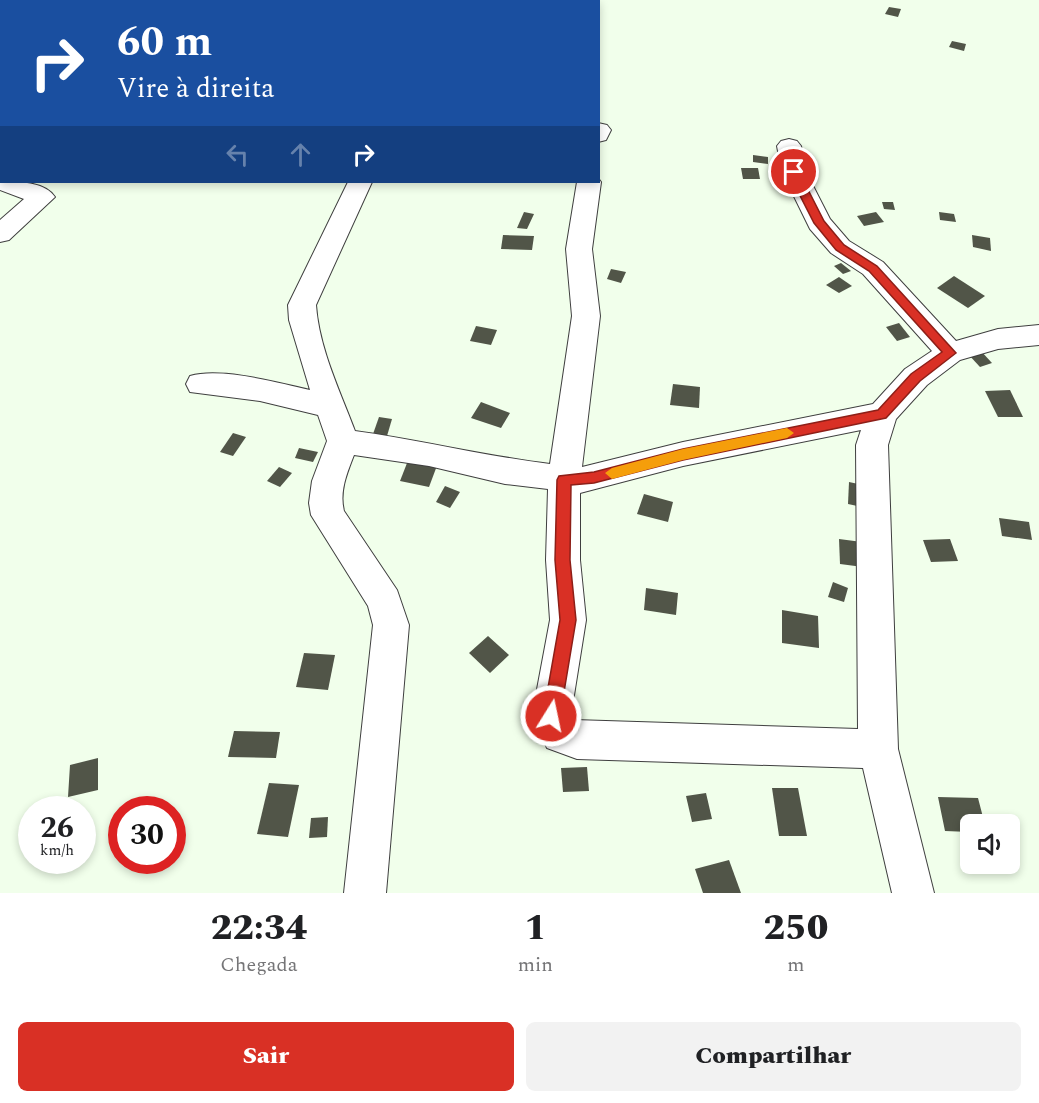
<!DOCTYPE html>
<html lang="pt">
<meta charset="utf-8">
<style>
body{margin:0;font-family:Spectral,serif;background:#f2f2f2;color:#202124;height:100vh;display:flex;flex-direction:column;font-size:22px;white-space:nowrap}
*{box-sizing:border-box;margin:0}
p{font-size:20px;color:#757577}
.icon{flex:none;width:33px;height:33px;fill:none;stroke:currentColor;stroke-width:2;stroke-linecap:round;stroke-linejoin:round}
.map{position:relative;height:893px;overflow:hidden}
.sheet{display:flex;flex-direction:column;background:#fff;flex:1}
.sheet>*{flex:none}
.banner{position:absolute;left:0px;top:0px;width:600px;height:183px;box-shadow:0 3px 9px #0003;background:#1a4fa0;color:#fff;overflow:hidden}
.tools{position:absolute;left:960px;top:814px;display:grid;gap:12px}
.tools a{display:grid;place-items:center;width:60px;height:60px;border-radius:9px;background:#fff;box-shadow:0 3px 9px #0003;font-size:30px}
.speed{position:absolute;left:18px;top:796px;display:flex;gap:12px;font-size:30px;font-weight:700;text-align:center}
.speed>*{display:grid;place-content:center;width:78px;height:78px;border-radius:50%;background:#fff;box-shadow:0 3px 9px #0003;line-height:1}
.speed small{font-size:15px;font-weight:400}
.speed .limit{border:9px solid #d22;background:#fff;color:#111}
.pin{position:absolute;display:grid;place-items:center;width:51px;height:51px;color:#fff;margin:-26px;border:3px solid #fff;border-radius:50%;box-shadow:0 2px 6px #0007}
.me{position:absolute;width:66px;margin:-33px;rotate:10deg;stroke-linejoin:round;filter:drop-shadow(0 0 4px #0008)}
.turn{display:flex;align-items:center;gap:21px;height:126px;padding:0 18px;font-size:27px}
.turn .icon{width:78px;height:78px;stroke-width:2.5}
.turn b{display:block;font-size:42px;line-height:51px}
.lanes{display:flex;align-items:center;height:57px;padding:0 18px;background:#0003;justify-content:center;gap:30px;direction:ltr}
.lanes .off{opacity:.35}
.eta{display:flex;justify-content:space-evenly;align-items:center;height:102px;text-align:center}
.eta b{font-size:36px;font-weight:800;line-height:42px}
.action{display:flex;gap:12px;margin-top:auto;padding:12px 18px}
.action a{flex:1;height:69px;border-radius:9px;background:#d93025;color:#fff;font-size:24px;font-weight:800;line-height:69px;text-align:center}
.action a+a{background:#f2f2f2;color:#202124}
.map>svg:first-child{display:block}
.building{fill:#515548}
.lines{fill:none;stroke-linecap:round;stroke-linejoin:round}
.minor-casing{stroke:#3f3f3f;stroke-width:2}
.minor{fill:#fff;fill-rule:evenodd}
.route{fill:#d93025;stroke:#8d1f18;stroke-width:1.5}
.slow{fill:#f59e0b}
</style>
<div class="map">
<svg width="1039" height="893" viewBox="0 0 1039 893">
<rect width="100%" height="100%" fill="#f1ffeb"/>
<!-- building -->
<g class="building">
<path d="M889,7l12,2 -3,8 -13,-3z"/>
<path d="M952,41l14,3 -2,7 -15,-4z"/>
<path d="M753,155l15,2v7l-15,-2z"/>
<path d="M741,168h17l2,11h-17z"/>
<path d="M882,202h11l2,8 -11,-1z"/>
<path d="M524,212l10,2 -7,15 -10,-1z"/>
<path d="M876,212l8,10 -20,4 -7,-10z"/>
<path d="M939,212l15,2 2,8 -16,-2z"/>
<path d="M503,235l31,1 -2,14 -31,-1z"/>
<path d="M972,235l18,3 1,13 -18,-4z"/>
<path d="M841,263l10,8 -8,3 -9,-8z"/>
<path d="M611,269l15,3 -5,11 -14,-4z"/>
<path d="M954,276l31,20 -17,12 -31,-20z"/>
<path d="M839,277l13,9 -13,7 -13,-8z"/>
<path d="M899,323l11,14 -13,4 -11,-14z"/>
<path d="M476,326l21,4 -6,15 -21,-4z"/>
<path d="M980,350l12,13 -12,4 -12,-13z"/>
<path d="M673,384l27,3 -1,21 -29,-3z"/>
<path d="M1010,390l13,27h-25l-13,-26z"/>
<path d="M481,402l29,11 -9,15 -30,-10z"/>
<path d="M379,417l13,2 -5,17 -14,-2z"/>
<path d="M233,433l13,4 -13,19 -13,-4z"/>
<path d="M299,448l19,4 -5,10 -18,-4z"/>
<path d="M409,458l29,5 -9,24 -29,-6z"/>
<path d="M279,467l13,6 -12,14 -13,-6z"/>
<path d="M849,482l14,3 -1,22 -14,-3z"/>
<path d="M445,486l15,6 -10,16 -14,-6z"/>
<path d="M644,494l29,8 -5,20 -31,-8z"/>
<path d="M999,518l30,4 3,18 -30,-4z"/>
<path d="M839,539l23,3 1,25 -23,-3z"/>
<path d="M950,539l8,22 -27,1 -8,-22z"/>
<path d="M833,582l15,6 -4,14 -16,-5z"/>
<path d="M646,588l32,5 -2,22 -32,-5z"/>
<path d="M782,610l36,6 1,32 -37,-5z"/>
<path d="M488,636l21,19 -19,18 -21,-20z"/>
<path d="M304,653l31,2 -7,35 -32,-3z"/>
<path d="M234,731l46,1 -4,26 -48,-1z"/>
<path d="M98,758v32l-30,7 2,-32z"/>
<path d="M587,767l2,24 -26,1 -2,-24z"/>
<path d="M269,783l30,2 -11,52 -31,-3z"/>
<path d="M772,788h26l9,48h-28z"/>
<path d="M706,793l6,26 -20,3 -6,-26z"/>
<path d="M938,797l40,1 7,27h-15v7l-25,-1z"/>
<path d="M328,817l-1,20 -18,1 2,-20z"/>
<path d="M729,860l12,33h-38l-8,-24z"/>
</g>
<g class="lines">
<defs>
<g id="minor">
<path d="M598,123l9,2 4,5 -5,10 -8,2z"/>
<path d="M789,139l8,2 4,5 5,26 24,47 19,22 34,21 73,79 42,-12 41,-4v20l-41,4 -38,11 -33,25 -31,34 -8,26 10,304 36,144h-42l-29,-125 -286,-9 -30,-11 -15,-32 18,-96 -4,-60 2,-71 -43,-5 -76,-18 -75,-11c-7,18 -15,37 -10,56l53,79 12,35 -23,268h-42l29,-268 -5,-19 -57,-91 -2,-12 3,-22 15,-40 -9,-26 -58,-14 -70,-9 -4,-8 4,-8c31,-9 89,7 120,14l-21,-70 -1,-15 60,-123h24l-56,123c3,43 24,86 39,126 65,9 130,25 195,33l22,-148 -6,-67 11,-67h21v-4l3,4 -9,67 8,67 -18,151 101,-25 190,-38 32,-35 27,-18 -69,-77 -32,-21 -21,-24 -28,-57 -5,-26 4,-5zM861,430l-5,15 2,284 -284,-9 -3,-6 15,-94 -6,-60v-67l103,-27z"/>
<path d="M0,175l2,7c16,0 42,-1 53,15l-46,43 -9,2v-22l24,-21 -24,-9z"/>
</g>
</defs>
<!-- minor casing -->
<use href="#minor" class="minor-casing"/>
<!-- minor -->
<use href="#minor" class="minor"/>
</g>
<!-- route -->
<path class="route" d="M794,169l5,3 25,49 20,24 33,21 79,87 -36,28 -34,37 -203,42 -89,23 -23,2 -1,75 6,60 -16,96 -3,6 -6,2 -6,-2 -2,-6 17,-96 -5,-60 2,-80 2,-4 35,-4 89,-23 195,-39 33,-36 31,-22 -73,-81 -33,-21 -22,-27 -26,-51z"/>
<!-- slow -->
<path class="slow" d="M787,428l7,5 -7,5 -104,22 -71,19 -7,-6 7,-5 71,-19z"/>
</svg>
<div class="tools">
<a><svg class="icon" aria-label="sound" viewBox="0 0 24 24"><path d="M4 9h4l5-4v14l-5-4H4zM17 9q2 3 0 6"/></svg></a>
</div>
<div class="speed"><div>26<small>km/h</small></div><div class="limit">30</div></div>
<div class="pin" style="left:794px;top:172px;background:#d93025"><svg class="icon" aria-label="arrive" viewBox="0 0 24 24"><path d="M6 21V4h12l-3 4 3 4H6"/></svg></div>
<svg class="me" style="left:551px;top:716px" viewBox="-20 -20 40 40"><circle r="17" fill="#d93025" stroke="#fff" stroke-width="3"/><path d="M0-11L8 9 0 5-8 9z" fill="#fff"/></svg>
<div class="banner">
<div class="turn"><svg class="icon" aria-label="right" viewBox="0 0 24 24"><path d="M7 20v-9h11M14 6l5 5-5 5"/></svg><div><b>60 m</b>Vire à direita</div></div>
<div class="lanes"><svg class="icon off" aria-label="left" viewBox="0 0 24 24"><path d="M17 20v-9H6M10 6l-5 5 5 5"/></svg><svg class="icon off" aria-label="ahead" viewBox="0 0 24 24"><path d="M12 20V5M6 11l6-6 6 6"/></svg><svg class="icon" aria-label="right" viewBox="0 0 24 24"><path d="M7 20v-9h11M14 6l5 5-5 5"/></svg></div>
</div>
</div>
<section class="sheet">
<div class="eta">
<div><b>22:34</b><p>Chegada</p></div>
<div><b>1</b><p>min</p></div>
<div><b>250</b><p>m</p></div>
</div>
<div class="action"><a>Sair</a><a>Compartilhar</a></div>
</section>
